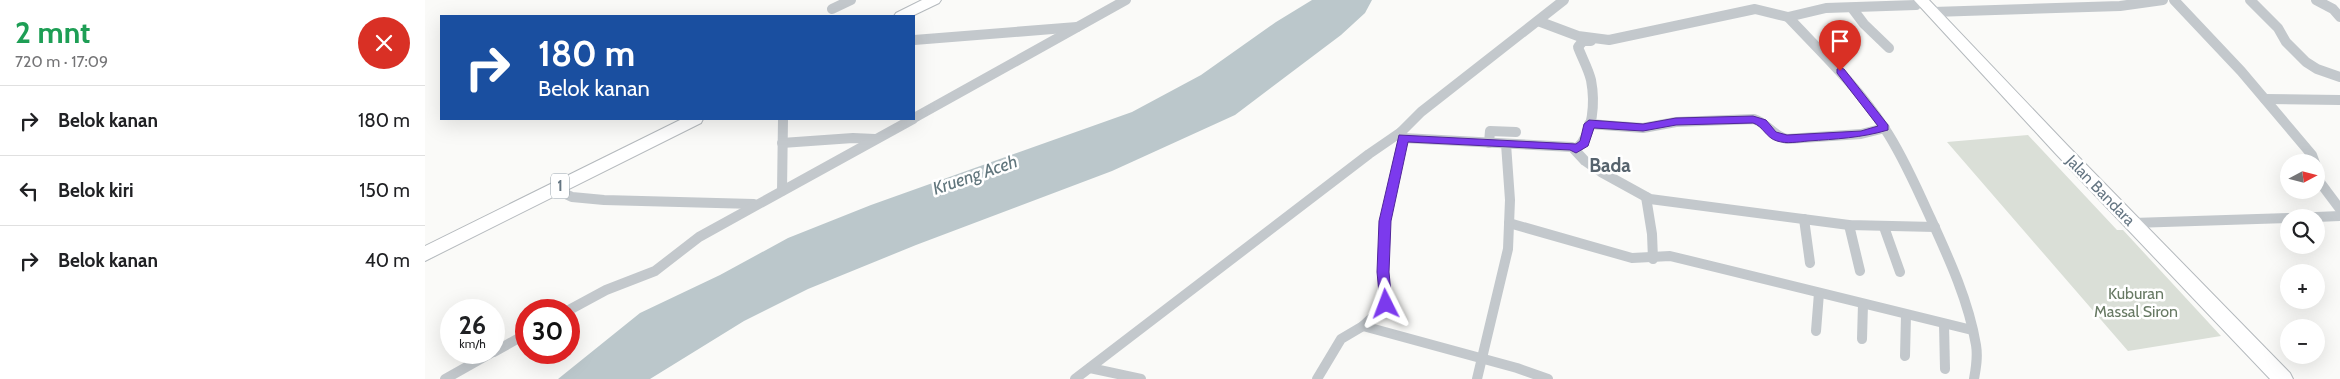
<!DOCTYPE html>
<html lang="id">
<meta charset="utf-8">
<style>
body{margin:0;font-family:Cabin,sans-serif;background:#f2f2f2;color:#202124;height:100vh;display:flex;flex-direction:column;font-size:19px;white-space:nowrap}
*{box-sizing:border-box;margin:0}
p{font-size:16px;color:#757577}
.icon{flex:none;width:28px;height:28px;fill:none;stroke:currentColor;stroke-width:2;stroke-linecap:round;stroke-linejoin:round}
.map{position:relative;flex:1;overflow:hidden}
.details{display:flex;flex-direction:column;background:#fff;width:425px}
.details>*{flex:none}
.guide{position:absolute;left:15px;top:15px;width:475px;height:105px;border-radius:0px;box-shadow:0 5px 20px #0002;background:#1a4fa0;color:#fff;overflow:hidden}
.needle{width:32px;rotate:83deg}
.controls{position:absolute;left:1855px;top:154px;display:grid;gap:10px}
.controls a{display:grid;place-items:center;width:45px;height:45px;border-radius:50%;background:#fff;box-shadow:0 5px 20px #0002;font-size:25px}
.speed{position:absolute;left:15px;top:299px;display:flex;gap:10px;font-size:25px;font-weight:700;text-align:center}
.speed>*{display:grid;place-content:center;width:65px;height:65px;border-radius:50%;background:#fff;box-shadow:0 5px 20px #0002;line-height:1}
.speed small{font-size:12px;font-weight:400}
.speed .limit{border:8px solid #d22;background:#fff;color:#111}
.pin{position:absolute;display:grid;place-items:center;width:42px;height:42px;color:#fff;margin:-51px -21px;border-radius:50% 50% 50% 0;rotate:-45deg;box-shadow:0 0 5px #0007}
.pin .icon{rotate:45deg}
.me{position:absolute;width:55px;margin:-28px;rotate:357deg;stroke-linejoin:round;filter:drop-shadow(0 0 4px #0008)}
.turn{display:flex;align-items:center;gap:18px;height:105px;padding:0 15px;font-size:22px}
.turn .icon{width:65px;height:65px;stroke-width:2.5}
.turn b{display:block;font-size:35px;line-height:42px}
.round{display:grid;place-items:center;flex:none;width:52px;height:52px;border-radius:26px;background:#f2f2f2}
.summary{display:flex;align-items:center;justify-content:space-between;height:85px;padding:0 15px}
h1{font-size:30px;font-weight:700;line-height:38px;color:#1e9e55}
ul{padding:0;list-style:none}
li{display:flex;align-items:center;gap:15px;height:70px;padding:0 15px;border-top:1px solid #e0e0e0}
li div{flex:1}
li b{display:block;font-size:19px}
li em{font-style:normal}
main{display:flex;flex:1;min-height:0}
.map>svg:first-child{display:block}
.green{fill:#dadfd7}
.water{fill:#bbc7cb}
.lines{fill:none;stroke-linecap:round;stroke-linejoin:round}
.highway-casing{stroke:#b4b9bd;stroke-width:2}
.street{stroke:#c3c8cc;stroke-width:10}
.highway{fill:#fff;fill-rule:evenodd}
.route{fill:#7c3aed;stroke:#51269a}
.labels{text-anchor:middle;stroke-width:5;stroke-linejoin:round;paint-order:stroke}
.shield{fill:#fff;stroke:#939fa8;stroke-width:1}
.shield-label{font-size:15px;font-weight:bold;fill:#657683}
.street-label{font-size:16px;fill:#657683;stroke:#fff}
.park-label{font-size:16px;fill:#687a64;stroke:#fff}
.water-label{font-size:18px;font-style:italic;fill:#60757c;stroke:#fff}
.quarter-label{font-size:19px;font-weight:bold;fill:#57646e;stroke:#fff}
</style>
<main>
<section class="details">
<div class="summary"><div><h1>2 mnt</h1><p>720 m · 17:09</p></div><a class="round" style="background:#d93025;color:#fff"><svg class="icon" aria-label="close" viewBox="0 0 24 24"><path d="M6 6l12 12M18 6L6 18"/></svg></a></div>
<ul>
<li><svg class="icon" aria-label="right" viewBox="0 0 24 24"><path d="M7 20v-9h11M14 6l5 5-5 5"/></svg><div><b>Belok kanan</b></div><em>180 m</em></li>
<li><svg class="icon" aria-label="left" viewBox="0 0 24 24"><path d="M17 20v-9H6M10 6l-5 5 5 5"/></svg><div><b>Belok kiri</b></div><em>150 m</em></li>
<li><svg class="icon" aria-label="right" viewBox="0 0 24 24"><path d="M7 20v-9h11M14 6l5 5-5 5"/></svg><div><b>Belok kanan</b></div><em>40 m</em></li>
</ul>
</section>
<div class="map">
<svg width="1915" height="379" viewBox="0 0 1915 379">
<rect width="100%" height="100%" fill="#fafaf8"/>
<!-- green -->
<path class="green" d="M1603,135l89,95h6l98,106 -93,15 -181,-209z"/>
<!-- water -->
<path class="water" d="M887,0h60l-7,13 -24,22 -106,80 -123,56 -196,74 -108,44 -64,32 -94,58h-92l82,-66 80,-38 68,-37 83,-33 261,-93 69,-37 75,-53z"/>
<g class="lines">
<defs>
<g id="highway">
<path d="M497,0h19l-2,3 -27,13h-18l2,-3z"/>
<path d="M1489,0h15l138,145 223,228 3,6h-23l-215,-226z"/>
<path d="M257,119h21l-2,4 -276,138v-15z"/>
</g>
</defs>
<!-- highway casing -->
<use href="#highway" class="highway-casing"/>
<!-- street -->
<g class="street">
<path d="M1749,0l67,71 71,84 4,11"/>
<path d="M1825,0l28,28 8,14 20,20 11,7 23,8"/>
<path d="M1891,0l17,9 7,8"/>
<path d="M1427,8l12,16 25,24"/>
<path d="M407,9l19,-9"/>
<path d="M1508,12l187,-6 43,-6"/>
<path d="M1363,17c34,36 70,70 97,112 16,24 28,51 40,77 20,44 43,91 51,139 2,12 0,23 -2,34"/>
<path d="M1113,21l40,15 31,4 146,-31 33,8 38,-9 90,-3"/>
<path d="M489,40l163,-13"/>
<path d="M1840,99l75,1"/>
<path d="M489,118l212,-118"/>
<path d="M1164,124l54,4 33,-6 78,-3c13,4 19,17 33,20l74,-5 24,-6"/>
<path d="M978,138l169,9 13,14 16,11 49,27 199,26 86,2"/>
<path d="M357,143l71,-5 22,1"/>
<path d="M1064,143l1,-12 26,1"/>
<path d="M1151,149c18,-15 19,-48 15,-69 -3,-12 -9,-22 -13,-33l5,-6h8"/>
<path d="M1891,177l24,32"/>
<path d="M130,189l17,8 32,3 150,4"/>
<path d="M357,191l1,-72"/>
<path d="M1221,197l6,37 1,25"/>
<path d="M1867,218l48,-2"/>
<path d="M1379,219l6,44"/>
<path d="M1084,223l123,35 38,-2 302,74"/>
<path d="M1708,223l156,-5"/>
<path d="M1424,225l11,46"/>
<path d="M1459,227l16,45"/>
<path d="M144,310l37,-20 49,-19 44,-34 214,-118"/>
<path d="M1519,324l1,45"/>
<path d="M938,326l154,42 31,11"/>
<path d="M1391,331l3,-38"/>
<path d="M1437,339l1,-35"/>
<path d="M69,352l32,-18"/>
<path d="M1480,356l1,-41"/>
<path d="M665,368l51,11"/>
<path d="M20,379l48,-27"/>
<path d="M650,379l294,-225 32,-22"/>
<path d="M892,379l24,-40 22,-13 23,-21 -3,-33 2,-51 18,-83 -2,-6 20,-20 143,-112"/>
<path d="M1052,379l31,-130 2,-49 -4,-56"/>
</g>
<!-- highway -->
<use href="#highway" class="highway"/>
</g>
<!-- route -->
<path class="route" d="M1415,68l4,1 44,56v5c-27,8 -52,9 -80,11 -10,1 -22,3 -31,0 -11,-3 -14,-15 -24,-18l-77,2 -33,6 -49,-3 -6,18 -12,7 -6,-3 -162,-8 -17,79 -2,51 3,32 -6,5 -6,-5 -3,-32 2,-51 20,-86 177,9 4,-3 4,-17 5,-4 54,4 33,-6 77,-2 13,4 10,12 11,3 74,-4 17,-5 -41,-53v-4z"/>
<g class="labels">
<!-- shield labels -->
<rect class="shield" x="126" y="173.5" width="18" height="25" rx="4"/>
<g class="shield-label">
<text x="135" y="191">1</text>
</g>
<!-- street labels -->
<g class="street-label">
<text transform="translate(1676 190) rotate(46)" y="6">Jalan Bandara</text>
</g>
<!-- park labels -->
<g class="park-label">
<text x="1711" y="299">Kuburan<tspan x="1711" dy="18">Massal Siron</tspan></text>
</g>
<!-- water labels -->
<g class="water-label">
<text transform="translate(550 175) rotate(-19)" y="6">Krueng Aceh</text>
</g>
<!-- quarter labels -->
<g class="quarter-label">
<text x="1185" y="172">Bada</text>
</g>
</g>
</svg>
<div class="controls">
<a><svg class="needle" viewBox="-14 -14 28 28"><path d="M0-13l5 13h-10z" fill="#e53935"/><path d="M0 13l5-13h-10z" fill="#757577"/></svg></a>
<a><svg class="icon" aria-label="search" viewBox="0 0 24 24"><circle cx="10" cy="10" r="6"/><path d="M15 15l6 6"/></svg></a>
<a>+</a>
<a>−</a>
</div>
<div class="speed"><div>26<small>km/h</small></div><div class="limit">30</div></div>
<div class="pin" style="left:1415px;top:71px;background:#d93025"><svg class="icon" aria-label="arrive" viewBox="0 0 24 24"><path d="M6 21V4h12l-3 4 3 4H6"/></svg></div>
<svg class="me" style="left:961px;top:304px" viewBox="-20 -20 40 40"><path d="M0-17L14 15 0 8-14 15z" fill="#7c3aed" stroke="#fff" stroke-width="4"/></svg>
<div class="guide">
<div class="turn"><svg class="icon" aria-label="right" viewBox="0 0 24 24"><path d="M7 20v-9h11M14 6l5 5-5 5"/></svg><div><b>180 m</b>Belok kanan</div></div>
</div>
</div>
</main>
